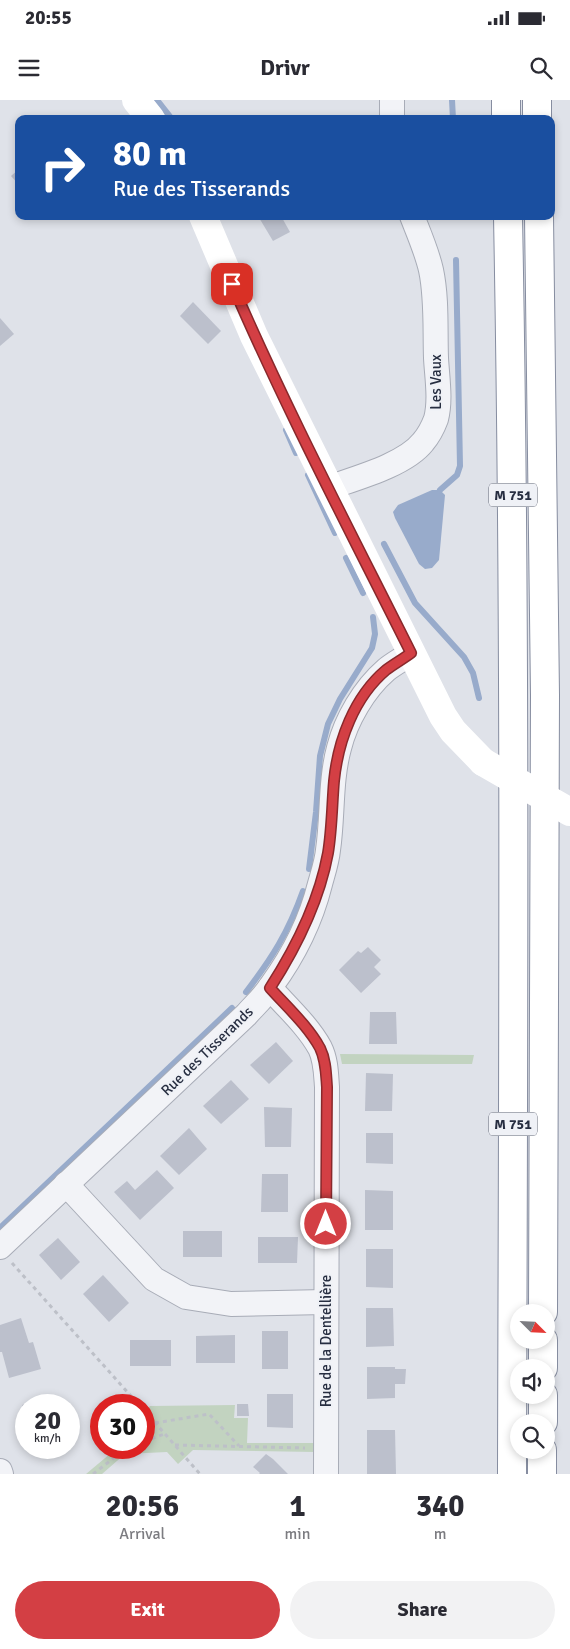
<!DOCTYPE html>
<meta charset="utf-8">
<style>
body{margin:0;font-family:Signika,sans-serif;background:#f2f2f3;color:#2b2b33;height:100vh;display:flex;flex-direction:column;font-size:19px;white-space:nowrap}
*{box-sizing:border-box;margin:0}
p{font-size:16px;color:#7c7c81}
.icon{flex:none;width:28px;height:28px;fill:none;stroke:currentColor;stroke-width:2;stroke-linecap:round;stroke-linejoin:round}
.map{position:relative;height:1374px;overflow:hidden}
.details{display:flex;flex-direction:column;background:#fff;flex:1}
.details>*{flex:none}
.guide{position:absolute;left:15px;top:15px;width:540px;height:105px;border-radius:10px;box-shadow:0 2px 8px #0003;background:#1a4fa0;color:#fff;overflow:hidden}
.needle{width:32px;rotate:114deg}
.tools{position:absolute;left:510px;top:1204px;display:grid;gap:10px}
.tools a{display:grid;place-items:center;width:45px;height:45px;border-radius:50%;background:#fff;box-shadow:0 2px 8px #0003;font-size:25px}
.speed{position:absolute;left:15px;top:1294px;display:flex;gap:10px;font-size:25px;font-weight:700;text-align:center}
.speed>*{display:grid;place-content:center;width:65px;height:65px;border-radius:50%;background:#fff;box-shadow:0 2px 8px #0003;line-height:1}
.speed small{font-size:12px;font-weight:400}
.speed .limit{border:8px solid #d22;background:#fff;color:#111}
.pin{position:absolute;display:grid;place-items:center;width:42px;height:42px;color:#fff;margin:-21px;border-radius:10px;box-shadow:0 2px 8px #0006}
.me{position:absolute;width:55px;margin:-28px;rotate:0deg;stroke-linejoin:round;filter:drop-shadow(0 0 4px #0008)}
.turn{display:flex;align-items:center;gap:18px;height:105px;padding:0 15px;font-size:22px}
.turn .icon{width:65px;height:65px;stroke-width:2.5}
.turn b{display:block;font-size:35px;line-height:42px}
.eta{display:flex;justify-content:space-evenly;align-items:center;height:85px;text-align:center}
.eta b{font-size:30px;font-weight:700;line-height:35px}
.action{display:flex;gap:10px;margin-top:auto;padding:10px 15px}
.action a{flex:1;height:58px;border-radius:30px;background:#d33f44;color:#fff;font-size:20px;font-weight:700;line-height:58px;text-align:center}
.action a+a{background:#f2f2f3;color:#2b2b33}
.status{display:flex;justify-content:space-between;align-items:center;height:35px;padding:0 25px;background:#fff;direction:ltr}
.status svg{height:14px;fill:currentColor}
header{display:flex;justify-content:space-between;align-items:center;height:65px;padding:0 15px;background:#fff;font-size:22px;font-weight:700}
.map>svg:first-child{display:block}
.green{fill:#c2d3c0}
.water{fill:#98abcb}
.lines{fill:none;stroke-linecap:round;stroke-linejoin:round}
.stream{stroke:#98abcb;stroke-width:6}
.building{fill:#bcc0cc}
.street-casing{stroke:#a8acb7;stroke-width:26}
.highway-casing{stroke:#868da0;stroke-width:30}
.path{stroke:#bdc0c8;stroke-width:3;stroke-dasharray:4 4;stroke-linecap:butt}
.street{stroke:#f2f3f7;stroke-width:24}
.secondary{stroke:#fff;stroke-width:28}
.highway{stroke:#fff;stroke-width:28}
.secondary-bridge{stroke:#fff;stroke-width:28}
.route-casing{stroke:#89292c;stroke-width:12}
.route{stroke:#d33f44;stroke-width:9}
.labels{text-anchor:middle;stroke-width:4;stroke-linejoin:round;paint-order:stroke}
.shield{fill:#eff1f6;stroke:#636877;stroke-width:1}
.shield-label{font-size:14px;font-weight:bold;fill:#272e41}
.street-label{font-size:15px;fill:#272e41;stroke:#eff1f6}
</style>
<div class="status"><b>20:55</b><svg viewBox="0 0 49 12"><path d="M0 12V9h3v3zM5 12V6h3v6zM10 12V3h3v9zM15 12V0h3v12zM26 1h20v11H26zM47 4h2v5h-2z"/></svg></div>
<header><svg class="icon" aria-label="menu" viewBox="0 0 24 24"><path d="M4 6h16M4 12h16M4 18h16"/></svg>Drivr<svg class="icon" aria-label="search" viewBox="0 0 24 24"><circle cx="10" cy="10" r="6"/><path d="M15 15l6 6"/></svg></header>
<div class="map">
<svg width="570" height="1374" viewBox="0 0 570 1374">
<rect width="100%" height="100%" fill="#dfe2e9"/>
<!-- green -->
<g class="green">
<path d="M340,954l134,1 -2,9h-130z"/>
<path d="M235,1305l-1,13h14l-1,25h68v9l-122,-2 -15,14 -11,-12 -42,2 -23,20h-16l31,-26h27v-36l6,-6z"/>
</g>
<!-- water -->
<path class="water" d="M432,390h8l5,5 -6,65 -7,8 -7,1 -6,-5 -24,-46 -2,-6 5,-7z"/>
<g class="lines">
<!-- stream -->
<g class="stream">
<path d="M157,0l15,19"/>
<path d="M452,0l1,19"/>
<path d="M286,330l10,23"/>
<path d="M308,375l27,58"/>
<path d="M440,390l17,-15 3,-9 -4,-206"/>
<path d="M384,444l31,59 49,54 9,16 6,25"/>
<path d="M346,458l17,35"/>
<path d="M309,769l7,-57 4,-56 8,-32 12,-25 32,-51 3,-14 -2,-17"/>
<path d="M246,892c26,-34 42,-59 57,-101"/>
<path d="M0,1128l232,-220"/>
</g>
</g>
<!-- building -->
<g class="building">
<path d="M19,69v16l-8,-9z"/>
<path d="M258,116h23l9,16 -17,9z"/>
<path d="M193,202l28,29 -13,13 -28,-28z"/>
<path d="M0,218l14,16 -14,12z"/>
<path d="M368,847l13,13 -7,7 7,7 -20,19 -22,-23 19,-19 3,2z"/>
<path d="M370,912h26l1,32h-28z"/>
<path d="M276,942l17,19 -24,23 -19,-19z"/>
<path d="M366,973l27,1 -1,37h-27z"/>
<path d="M231,980l18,19 -28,25 -18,-18z"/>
<path d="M264,1007l28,1 -1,39h-26z"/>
<path d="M189,1028l18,21 -28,26 -19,-19z"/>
<path d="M366,1033h27v31l-27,-1z"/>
<path d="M157,1070l17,18 -34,32 -26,-28 13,-11 8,9z"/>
<path d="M262,1074h26v38h-27z"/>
<path d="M365,1090l28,1v39h-28z"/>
<rect x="183" y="1131" width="39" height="26"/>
<path d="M258,1137h40l-1,26h-39z"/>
<path d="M58,1138l22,24 -19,18 -22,-25z"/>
<path d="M366,1149h27v39l-27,-1z"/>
<path d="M103,1175l26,28 -20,19 -26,-28z"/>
<path d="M366,1208h27l1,38 -28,1z"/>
<path d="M21,1218l8,25 4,-1 8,27 -32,9 -7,-26h-2v-27z"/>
<rect x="262" y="1231" width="26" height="38"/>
<path d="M235,1235v28h-39v-27z"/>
<rect x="130" y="1240" width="41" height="26"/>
<path d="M367,1267h28v2h11l-1,15h-10v14l-28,1z"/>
<path d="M267,1294h26v34l-26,-1z"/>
<path d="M52,1296l3,9h-29v14l-4,-14z"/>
<path d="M237,1304h11l1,12h-12z"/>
<path d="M367,1330h28l1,44h-29z"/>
<path d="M69,1339l3,9 -30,8 -3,-8h30z"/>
<path d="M266,1354l7,5 15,15h-29l1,-1 -7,-6z"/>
</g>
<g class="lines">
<defs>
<g id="street">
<path d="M392,19v-19"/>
<path d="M328,388c28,-10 77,-23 95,-46 6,-7 10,-15 13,-23 5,-19 1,-42 0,-61 -1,-29 1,-60 -5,-88 -4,-18 -12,-36 -19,-54"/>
<path d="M270,888c17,19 38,38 50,60 6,12 6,26 7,39l-1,387"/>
<path d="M66,1084l88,95 32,18 45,7 94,-2"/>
<path d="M0,1147l246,-232c8,-9 18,-18 25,-29 22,-30 40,-66 49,-102 3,-11 7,-23 8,-34 5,-34 2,-69 11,-102 7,-28 25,-59 47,-78 7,-6 17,-11 25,-17"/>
<path d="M0,1371l1,3"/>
</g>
<g id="highway">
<path d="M506,0v19"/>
<path d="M537,0v19"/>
<path d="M508,116c8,420 5,839 4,1258"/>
<path d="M539,116l6,479 -2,617"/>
<path d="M543,1268v-28"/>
<path d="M543,1322v-27"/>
<path d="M542,1374v-24"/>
</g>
</defs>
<!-- street casing -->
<use href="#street" class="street-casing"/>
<!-- highway casing -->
<use href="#highway" class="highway-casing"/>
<!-- path -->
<g class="path">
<path d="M12,1163l127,142"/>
<path d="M144,1310l56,64"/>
<path d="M155,1323l54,-9 30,32"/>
<path d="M144,1341l21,-7"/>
<path d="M175,1345l130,3"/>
<path d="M93,1374l34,-26"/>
</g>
<!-- street -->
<use href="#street" class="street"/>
<!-- secondary -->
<g class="secondary">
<path d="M136,0l15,19"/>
<path d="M203,116l51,120 189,380 10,15 30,31"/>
</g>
<!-- highway -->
<use href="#highway" class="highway"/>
<!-- secondary-bridge -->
<path class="secondary-bridge" d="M483,662l87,50"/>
</g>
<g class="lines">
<defs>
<path id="route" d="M232,184c54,125 118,247 179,369 -8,6 -17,11 -25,17 -32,27 -48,71 -52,111 -2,23 -2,48 -6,72 -9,49 -31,93 -58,135 17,19 38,38 50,60 6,12 6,26 7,39l-1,137"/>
</defs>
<!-- route casing -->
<use href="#route" class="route-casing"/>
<!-- route -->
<use href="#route" class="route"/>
</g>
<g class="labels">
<!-- shield labels -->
<g class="shield">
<rect x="489" y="383.5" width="48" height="23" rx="4"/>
<rect x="489" y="1012.5" width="48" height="23" rx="4"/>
</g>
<g class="shield-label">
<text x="513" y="400">M 751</text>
<text x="513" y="1029">M 751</text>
</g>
<!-- street labels -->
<g class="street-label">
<text transform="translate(436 282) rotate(-90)" y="5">Les Vaux</text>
<text transform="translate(207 951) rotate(-44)" y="5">Rue des Tisserands</text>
<text transform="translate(326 1241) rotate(-90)" y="5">Rue de la Dentellière</text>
</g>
</g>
</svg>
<div class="tools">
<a><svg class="needle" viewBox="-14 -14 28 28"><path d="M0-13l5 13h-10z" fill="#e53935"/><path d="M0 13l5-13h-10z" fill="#7c7c81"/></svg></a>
<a><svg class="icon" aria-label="sound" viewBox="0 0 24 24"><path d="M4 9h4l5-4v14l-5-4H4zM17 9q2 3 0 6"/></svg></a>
<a><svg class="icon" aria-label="search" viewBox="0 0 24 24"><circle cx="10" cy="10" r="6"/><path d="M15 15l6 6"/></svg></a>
</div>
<div class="speed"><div>20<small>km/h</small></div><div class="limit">30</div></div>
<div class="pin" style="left:232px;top:184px;background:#d93025"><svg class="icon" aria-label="arrive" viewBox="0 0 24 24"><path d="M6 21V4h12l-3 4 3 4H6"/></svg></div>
<svg class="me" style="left:326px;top:1124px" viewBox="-20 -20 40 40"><circle r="17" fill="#d33f44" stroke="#fff" stroke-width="3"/><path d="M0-11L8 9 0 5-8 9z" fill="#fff"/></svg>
<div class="guide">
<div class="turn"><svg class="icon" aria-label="right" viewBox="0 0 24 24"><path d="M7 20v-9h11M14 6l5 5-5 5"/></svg><div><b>80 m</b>Rue des Tisserands</div></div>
</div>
</div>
<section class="details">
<div class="eta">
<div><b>20:56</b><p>Arrival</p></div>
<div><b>1</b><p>min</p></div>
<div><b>340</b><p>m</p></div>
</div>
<div class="action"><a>Exit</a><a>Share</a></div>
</section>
